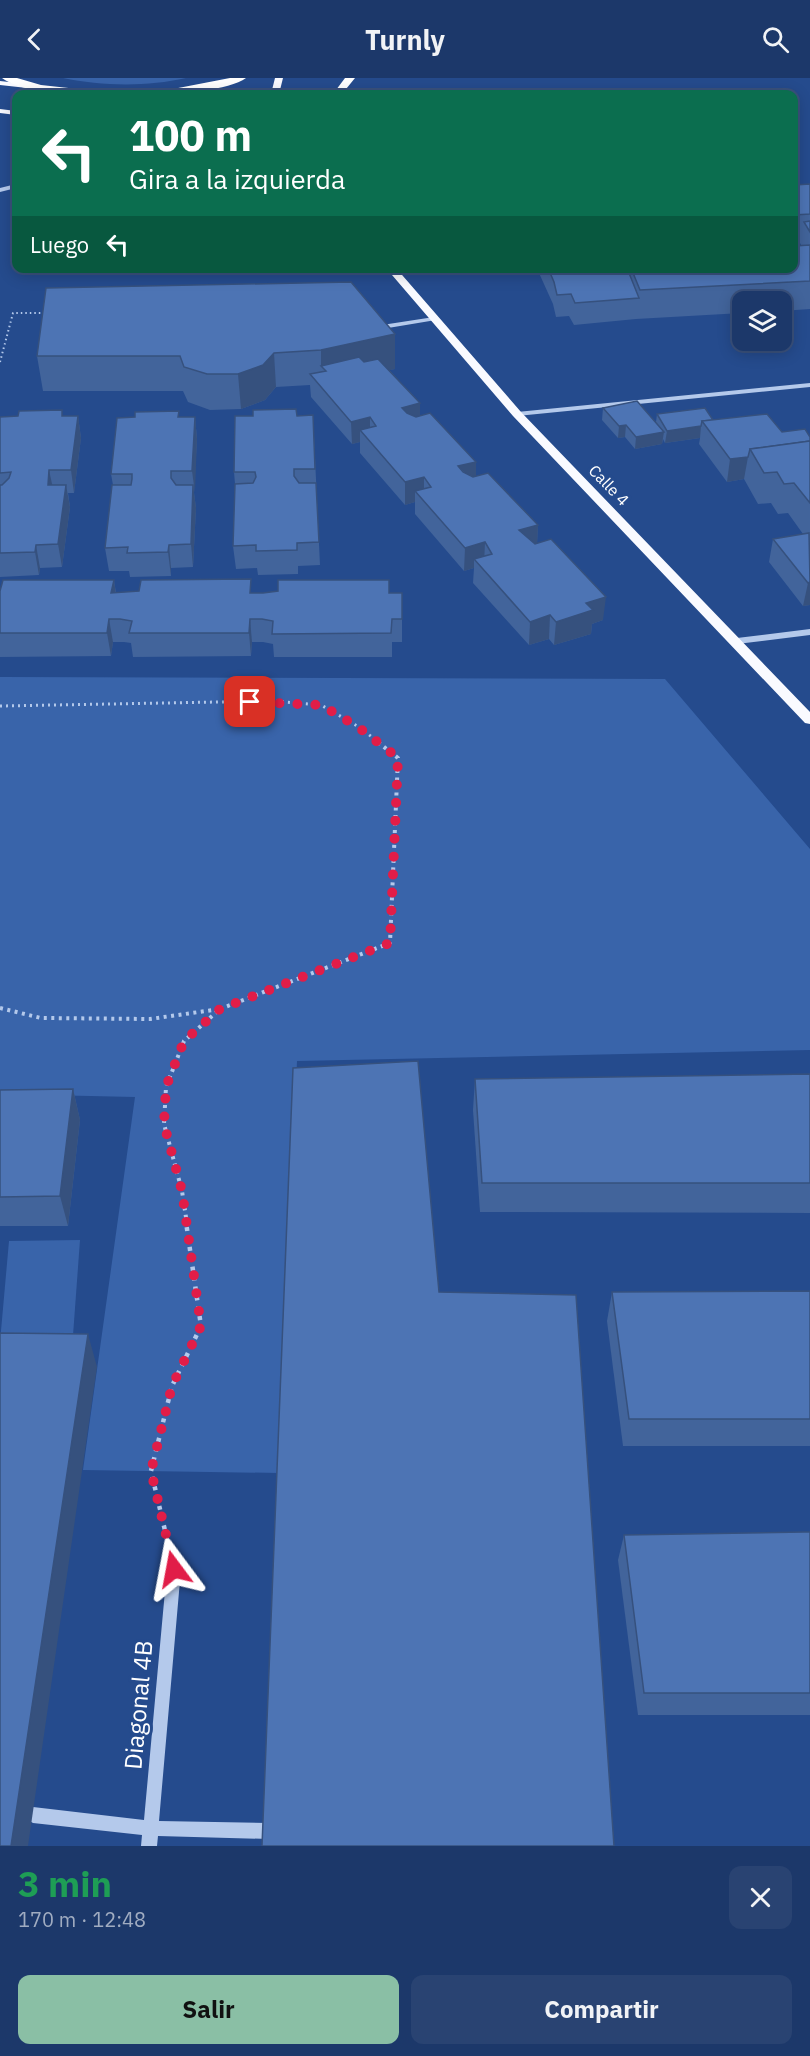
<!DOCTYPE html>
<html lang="es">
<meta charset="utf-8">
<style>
body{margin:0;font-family:"IBM Plex Sans",sans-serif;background:#294372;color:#f1f3f6;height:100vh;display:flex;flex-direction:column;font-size:22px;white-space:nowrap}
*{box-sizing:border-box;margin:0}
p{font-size:20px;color:#a0acc1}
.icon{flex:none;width:33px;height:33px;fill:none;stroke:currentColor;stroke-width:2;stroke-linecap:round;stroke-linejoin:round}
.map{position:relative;height:1768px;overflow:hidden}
.details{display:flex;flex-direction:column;background:#1c386a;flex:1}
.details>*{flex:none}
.guide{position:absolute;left:12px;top:12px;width:786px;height:183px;border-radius:12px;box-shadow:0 3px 15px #0003,0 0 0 2px #3a527e;background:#0b6e4f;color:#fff;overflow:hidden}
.tools{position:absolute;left:732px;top:213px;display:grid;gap:12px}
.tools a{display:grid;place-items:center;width:60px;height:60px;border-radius:12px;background:#1c386a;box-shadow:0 3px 15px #0003,0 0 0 2px #3a527e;font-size:30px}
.pin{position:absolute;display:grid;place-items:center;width:51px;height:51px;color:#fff;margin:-26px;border-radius:12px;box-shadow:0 3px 9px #0006}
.me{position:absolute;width:66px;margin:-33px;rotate:347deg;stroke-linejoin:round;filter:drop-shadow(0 0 4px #0008)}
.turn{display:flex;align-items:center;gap:21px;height:126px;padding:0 18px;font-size:27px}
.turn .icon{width:78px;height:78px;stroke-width:2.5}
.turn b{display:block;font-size:42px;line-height:51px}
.then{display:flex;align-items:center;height:57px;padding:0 18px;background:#0003;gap:12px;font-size:22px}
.round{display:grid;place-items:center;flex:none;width:63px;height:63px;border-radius:12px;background:#294372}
.summary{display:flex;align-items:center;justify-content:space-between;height:102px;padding:0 18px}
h1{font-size:36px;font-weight:700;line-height:45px;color:#1e9e55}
.button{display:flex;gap:12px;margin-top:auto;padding:12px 18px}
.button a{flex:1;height:69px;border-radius:12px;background:#8abfa5;color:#111;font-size:24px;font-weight:700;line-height:69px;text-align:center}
.button a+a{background:#294372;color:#f1f3f6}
header{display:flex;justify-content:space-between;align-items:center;height:78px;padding:0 18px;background:#1c386a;font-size:27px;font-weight:700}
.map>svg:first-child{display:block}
.green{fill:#3964aa}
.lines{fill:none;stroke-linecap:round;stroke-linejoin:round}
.path-far3{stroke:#b4c9eb;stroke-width:2;stroke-dasharray:1.5 3;stroke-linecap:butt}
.path-far2{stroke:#b4c9eb;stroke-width:3;stroke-dasharray:2 4;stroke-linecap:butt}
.path-far1{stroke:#b4c9eb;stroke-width:4;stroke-dasharray:3 4.5;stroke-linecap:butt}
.path{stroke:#b4c9eb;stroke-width:4.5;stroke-dasharray:4 6;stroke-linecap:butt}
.minor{fill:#b4c9eb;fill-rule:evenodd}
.major{fill:#f9faff;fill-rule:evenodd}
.highway{fill:#fff;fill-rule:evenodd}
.wall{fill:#42649b}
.shaded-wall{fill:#36517e}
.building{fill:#4d74b4;stroke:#36517e;stroke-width:1.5}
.route{stroke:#e11d48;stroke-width:10;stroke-dasharray:0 18}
.labels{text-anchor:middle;stroke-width:6;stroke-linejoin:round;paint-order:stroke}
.far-street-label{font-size:16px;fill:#fff;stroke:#254b8d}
.near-street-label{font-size:24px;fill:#fff;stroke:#254b8d}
</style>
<header><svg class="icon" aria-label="back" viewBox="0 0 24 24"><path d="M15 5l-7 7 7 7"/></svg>Turnly<svg class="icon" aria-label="search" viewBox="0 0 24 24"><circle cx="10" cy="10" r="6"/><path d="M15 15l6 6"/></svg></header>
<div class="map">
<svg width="810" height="1768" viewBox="0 0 810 1768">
<rect width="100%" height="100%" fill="#254b8d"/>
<!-- green -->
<g class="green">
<path d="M63,0h123c-39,9 -85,8 -123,0z"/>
<path d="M0,599l665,2 145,170v201l-513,11 -17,412 -197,-3 52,-373 -135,-3z"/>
<path d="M80,1162l-8,109 -72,-7 9,-101z"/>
</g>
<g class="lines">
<!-- path-far3 -->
<path class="path-far3" d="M0,284l13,-49h34"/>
<!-- path-far2 -->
<path class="path-far2" d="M0,628l273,-5 48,4 38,22 18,14"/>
<!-- path-far1 -->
<g class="path-far1">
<path d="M0,930l41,10 109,1 70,-10 -36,32 -18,46 -2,37 18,67 5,33"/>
<path d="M220,931l170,-66 8,-185 -23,-18"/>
</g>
<!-- path -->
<path class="path" d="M167,1461l-16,-68 21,-85 29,-60 -15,-104"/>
<!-- minor -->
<g class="minor">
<path d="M16,106v4l-16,4v-4z"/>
<path d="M434,239l2,1v2l-54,9 -3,-2 3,-2z"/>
<path d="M810,305v4l-293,29 -4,-2 4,-2z"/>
<path d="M810,551v6l-73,9 -4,-3 4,-3z"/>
<path d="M174,1484l5,2 2,5 -22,252 110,2 5,3 3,5 -3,5 -5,3 -111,-3 -1,10h-16l1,-11 -109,-12 -5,-3 -3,-5 3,-5 5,-3 111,13 23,-251 2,-5z"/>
</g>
<!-- major -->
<g class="major">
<path d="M275,0h8l-4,16h-8z"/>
<path d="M0,3l36,4 4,2 -4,2 -36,-4z"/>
<path d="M0,31l16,2v4l-16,-2z"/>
<path d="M386,190h10l125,144 289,300v12l-5,-1 -292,-307z"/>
</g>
<!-- highway -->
<g class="highway">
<path d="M2,0h15l24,7 55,6 5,3c-25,3 -78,-1 -99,-16z"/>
<path d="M230,0h16c-21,15 -94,19 -120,16l5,-3 42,-2z"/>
<path d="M345,0h10l-13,16h-9z"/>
</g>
</g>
<!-- wall -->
<g class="wall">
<path d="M810,106v125l-28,2v-9h-40v11l-106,6 -62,6 -5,-9 -13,1 -3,-13 -14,-31 -19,2 -3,-7h277l7,-23 -1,-2h-6v-58z"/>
<path d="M351,204l44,87 -6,1 31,33v13l56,46v14l62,49 -1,18 66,77 -11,4 -1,10 -37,11 -5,-6 -20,6 -56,-62 1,-15 -10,3 -49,-57v-12l-10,3 -45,-52v-11l-8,2 -41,-47 -1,-12 -34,2 -11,13 -24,9 -31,1 -22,-8 -5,-11h-140l-6,-35z"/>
<path d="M603,330l53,14 1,-8 56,6 97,17v168l-7,1 -34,-44 4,-23 30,-5 -15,-21 -10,1 -7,-11 -13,1 -14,-25 -17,3 -28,-38 1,-6 -35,5 -2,-4 -1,5 -27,5 -10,-12 -7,1 -16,-18z"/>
<path d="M313,337l7,150 -22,1v8l-40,1 -1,-7 -21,1 -3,-23 2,-62 -1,-12 63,-56z"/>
<path d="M78,338l3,22 -7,55h-6l2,14 -8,60 -22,1 -1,7 -39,2v-160z"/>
<path d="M135,339h60l2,22 -3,54 2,15 -3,59 -22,1v8l-41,1 -1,-6h-20l-4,-23 8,-63 -2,-11z"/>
<path d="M114,502l2,13h286v49h-10v15h-118l-1,-13 -10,-2h-11l-1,14 -118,1 -2,-14 -7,-1h-11l-2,14 -111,1v-66z"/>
<path d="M810,996v139l-330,-1 -7,-102 2,-31z"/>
<path d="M73,1011l7,31 -12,106h-68v-136z"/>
<path d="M810,1213v155h-187l-16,-125 5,-29z"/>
<path d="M810,1454v183h-172l-20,-155 6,-25z"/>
</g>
<!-- shaded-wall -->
<g class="shaded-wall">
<path d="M395,256v35l-69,15v-13l-5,-5v-16z"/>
<path d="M274,275l2,34 -11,13 -24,9 -3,-35z"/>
<path d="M420,325v23l-18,-18z"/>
<path d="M78,338l3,22 -7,55 -3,-23z"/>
<path d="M195,339l2,22 -2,54 -3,-22z"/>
<path d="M370,339v23l-10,-10v12l-8,2 -1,-22z"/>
<path d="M626,347l-1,12 -7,1 1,-12z"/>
<path d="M701,348l-1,12 -35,5 2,-12z"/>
<path d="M664,354l-2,12 -27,5 1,-12z"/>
<path d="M748,379l-4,22 -17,3 3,-23z"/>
<path d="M476,384v22l-18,-18z"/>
<path d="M49,392l5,23 -6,-8z"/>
<path d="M424,399v23l-9,-9v11l-10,3v-23z"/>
<path d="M66,407l4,22 -8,60 -4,-23z"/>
<path d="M193,407l3,23 -3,59 -2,-23z"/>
<path d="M538,447l-1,23 -18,-18z"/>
<path d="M485,464l-1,23 -10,-6v9l-10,3 1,-23z"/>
<path d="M36,467l4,23 -1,7 -4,-23z"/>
<path d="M169,467l2,23v8l-3,-24z"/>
<path d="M114,502l3,23 -6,-10z"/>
<path d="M810,504v23l-7,1 5,-23z"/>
<path d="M606,519l-3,23 -11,4 -1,10 -37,11 2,-23 30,-19z"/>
<path d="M550,537l-1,24 -20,6 1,-23z"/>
<path d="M109,541l4,23 -2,14 -4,-23z"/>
<path d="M250,541l2,23 -1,14 -2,-23z"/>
<path d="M73,1011l7,31 -12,106 -8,-30z"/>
<path d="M88,1256l9,33 -69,479h-17z"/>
</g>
<!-- building -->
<g class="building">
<path d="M810,106v30l-16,1v-30z"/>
<path d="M810,143v11l-6,-10z"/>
<path d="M810,167v36l-170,9 -9,-22h163v-22z"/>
<path d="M548,190h79l12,30 -64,5 -4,-9 -14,1 -3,-13z"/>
<path d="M351,204l44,52 -74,16 -47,3 -11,12 -25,9h-31l-23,-7 -4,-11h-143l9,-68z"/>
<path d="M359,279l5,5 14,-3 42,44 -18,5 5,5 9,4 14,-4 46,49 -18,4 5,6 10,5 15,-4 50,52 -19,5 16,14 16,-5 55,58 -20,6 7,7 -37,12 -6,-7 -20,7 -56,-63 18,-5 -7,-12 -20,6 -50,-57 16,-4 -7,-10 -19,5 -45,-52 16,-4 -6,-9 -19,5 -41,-48 16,-3 -5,-5z"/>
<path d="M637,323l27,31 -28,5 -10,-12 -7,1 -16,-18z"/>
<path d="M705,330l8,12 -11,1 -1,5 -34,5 -10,-17z"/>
<path d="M296,331l1,7 16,-1 2,54h-21v7l5,7h17l3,59 -22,1v7l-41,1v-6l-23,1 2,-62 18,-1 3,-6 -1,-5h-21l1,-56h18v-6z"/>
<path d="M62,332v6h16l-7,54h-22l-1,15h18l-8,59 -22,1 -1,7 -35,1v-68h2l7,-7 2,-6 -11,1v-56l18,-1 1,-5z"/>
<path d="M179,333l-1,6h17l-3,54h-21v7l5,7h17l-2,59 -22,1 -1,7 -41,1 1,-6 -23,1 7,-63h19l1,-6v-5h-21l6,-56 18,-1v-5z"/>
<path d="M767,336l15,18 23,-3 5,8v4l-60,8 -2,8 -18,2 -28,-38z"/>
<path d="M810,363v62l-16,-20 -10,1 -7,-12 -13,1 -14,-24z"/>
<path d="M809,455l1,49 -2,1 -35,-44z"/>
<path d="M251,501l-1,14h13l15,-2v-11h111v13h13v26h-10l-1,14 -119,1 1,-13 -11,-2h-12l-1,14h-120l3,-12 -12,-2h-11l-2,14h-107v-42l3,-11h111l-3,13 28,-2 2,-11z"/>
<path d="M418,983l21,231 137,3 38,551h-352l31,-778z"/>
<path d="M810,996v109h-328l-7,-104z"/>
<path d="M73,1011l-13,107 -60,1v-107z"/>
<path d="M810,1213v128h-181l-17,-127z"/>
<path d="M0,1255l88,1 -77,512h-11z"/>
<path d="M804,1454h6v161h-166l-20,-158z"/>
</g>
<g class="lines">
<!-- route -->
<path class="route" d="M174,1491l-23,-98 21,-85 29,-60 -19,-135 -18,-67 2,-37 18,-46 36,-32 170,-66 8,-185 -40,-31 -37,-22 -71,-3"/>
</g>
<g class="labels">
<!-- far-street labels -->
<g class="far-street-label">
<text transform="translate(609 407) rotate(46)" y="6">Calle 4</text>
</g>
<!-- near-street labels -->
<g class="near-street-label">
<text transform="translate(139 1627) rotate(-85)" y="8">Diagonal 4B</text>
</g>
</g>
</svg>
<div class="tools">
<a><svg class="icon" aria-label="layers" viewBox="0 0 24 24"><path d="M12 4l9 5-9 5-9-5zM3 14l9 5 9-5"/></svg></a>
</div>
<div class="pin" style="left:250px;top:624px;background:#d93025"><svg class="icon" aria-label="arrive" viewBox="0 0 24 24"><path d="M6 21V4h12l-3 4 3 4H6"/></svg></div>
<svg class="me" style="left:174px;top:1491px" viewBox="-20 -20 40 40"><path d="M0-17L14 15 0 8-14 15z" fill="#e11d48" stroke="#fff" stroke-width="4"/></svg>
<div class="guide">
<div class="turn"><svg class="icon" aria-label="left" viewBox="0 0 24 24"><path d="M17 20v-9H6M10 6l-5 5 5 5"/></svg><div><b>100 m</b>Gira a la izquierda</div></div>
<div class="then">Luego<svg class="icon" aria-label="left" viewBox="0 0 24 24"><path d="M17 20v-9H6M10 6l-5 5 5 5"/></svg></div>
</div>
</div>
<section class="details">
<div class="summary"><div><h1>3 min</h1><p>170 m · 12:48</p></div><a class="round"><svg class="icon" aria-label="close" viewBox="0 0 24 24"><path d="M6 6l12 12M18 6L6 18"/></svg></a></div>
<div class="button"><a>Salir</a><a>Compartir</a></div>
</section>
